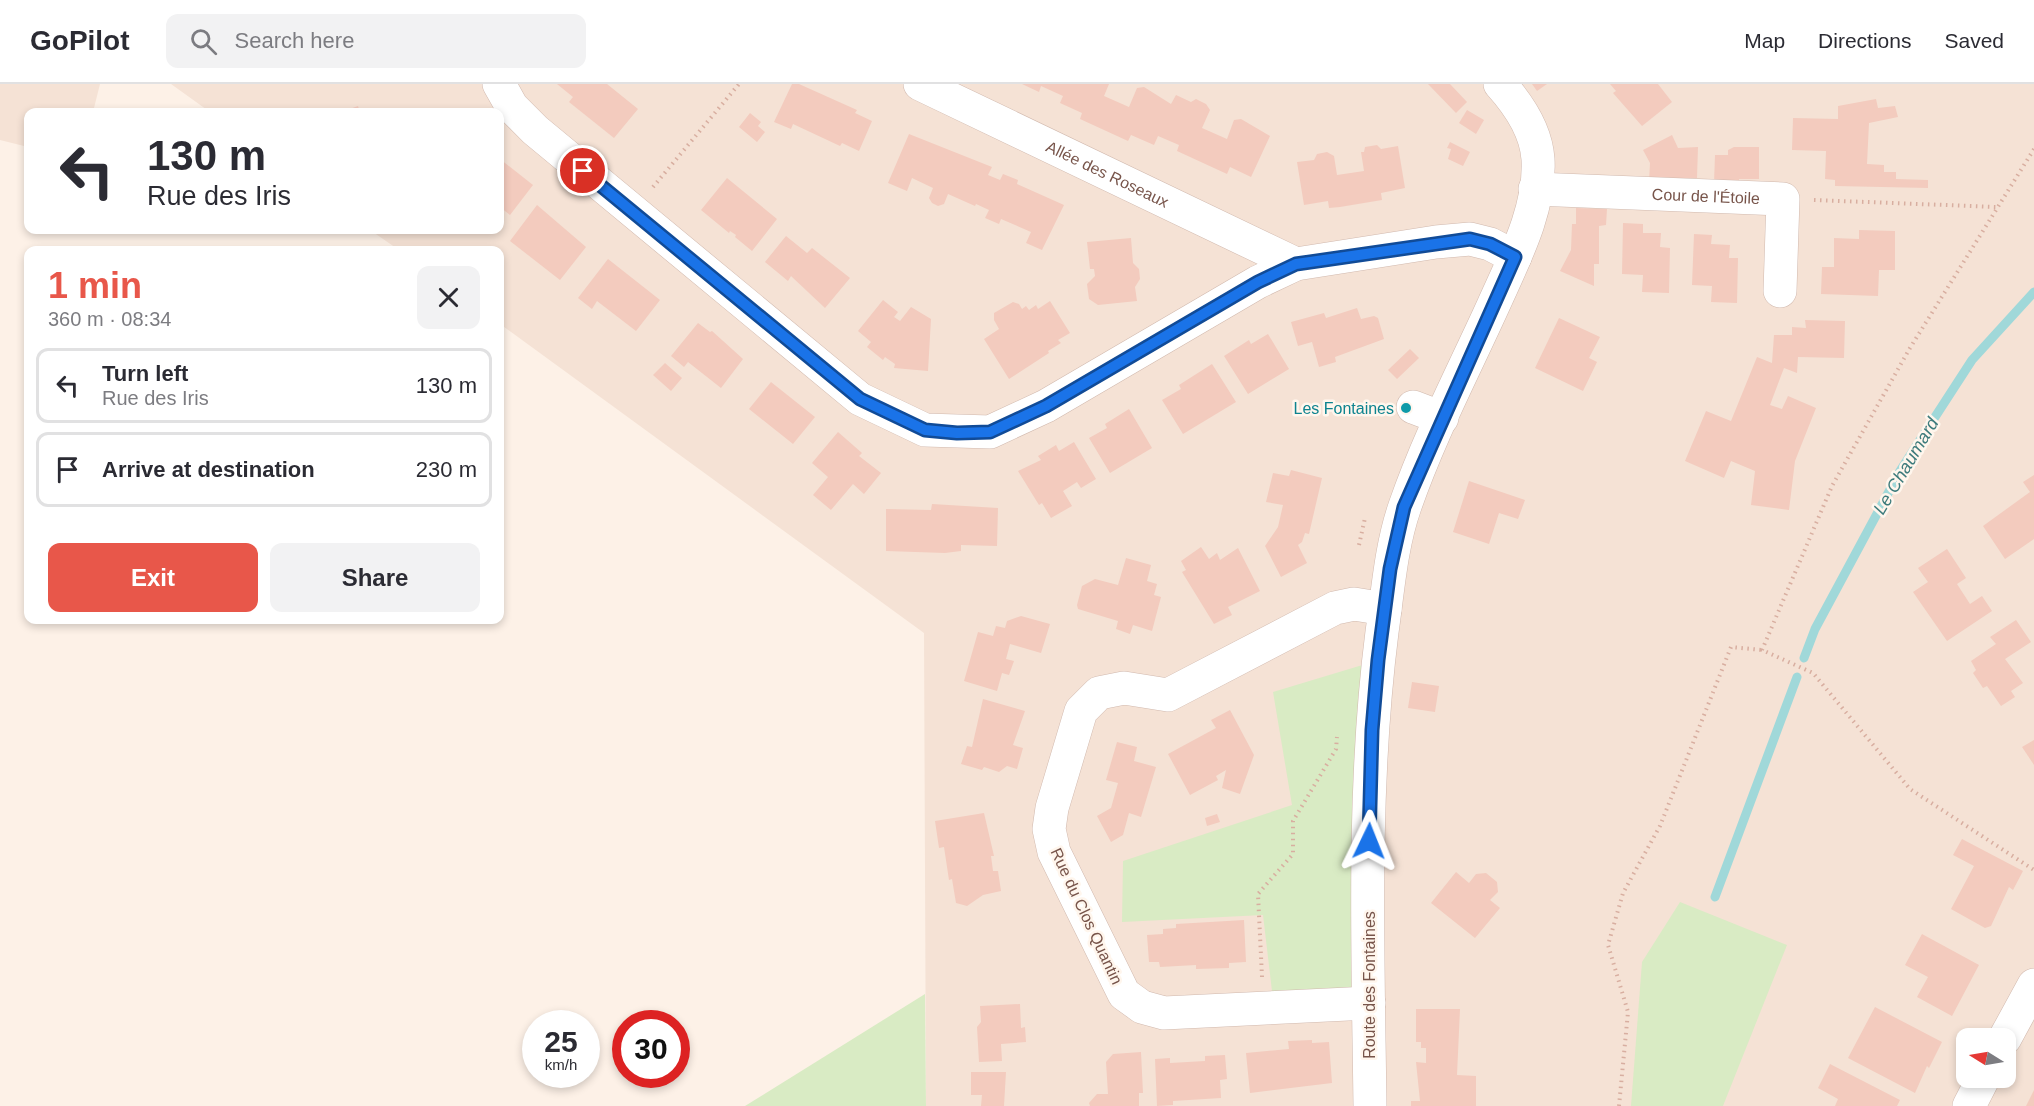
<!DOCTYPE html>
<meta charset="utf-8">
<style>
body{margin:0;font-family:Arial,sans-serif;background:#f2f2f3;color:#2b2b33;height:100vh;display:flex;flex-direction:column;font-size:22px;white-space:nowrap}
*{box-sizing:border-box;margin:0}
p{font-size:20px;color:#7c7c81}
.icon{flex:none;width:33px;height:33px;fill:none;stroke:currentColor;stroke-width:2;stroke-linecap:round;stroke-linejoin:round}
.map{position:relative;flex:1;overflow:hidden}
.panel{position:absolute;left:24px;top:162px;width:480px;height:378px;display:flex;flex-direction:column;background:#fff;border-radius:12px;box-shadow:0 3px 9px #0003}
.panel>*{flex:none}
.top-card{position:absolute;left:24px;top:24px;width:480px;height:126px;border-radius:12px;box-shadow:0 3px 9px #0003;background:#fff;color:#2b2b33;overflow:hidden}
.needle{width:39px;rotate:281deg}
.buttons{position:absolute;left:1956px;top:944px;display:grid;gap:12px}
.buttons a{display:grid;place-items:center;width:60px;height:60px;border-radius:12px;background:#fff;box-shadow:0 3px 9px #0003;font-size:30px}
.speed{position:absolute;left:522px;top:926px;display:flex;gap:12px;font-size:30px;font-weight:700;text-align:center}
.speed>*{display:grid;place-content:center;width:78px;height:78px;border-radius:50%;background:#fff;box-shadow:0 3px 9px #0003;line-height:1}
.speed small{font-size:15px;font-weight:400}
.speed .limit{border:9px solid #d22;background:#fff;color:#111}
.pin{position:absolute;display:grid;place-items:center;width:51px;height:51px;color:#fff;margin:-26px;border:3px solid #fff;border-radius:50%;box-shadow:0 2px 6px #0007}
.me{position:absolute;width:66px;margin:-33px;rotate:2deg;stroke-linejoin:round;filter:drop-shadow(0 0 4px #0008)}
.turn{display:flex;align-items:center;gap:21px;height:126px;padding:0 24px;font-size:27px}
.turn .icon{width:78px;height:78px;stroke-width:2.5}
.turn b{display:block;font-size:42px;line-height:51px}
.round{display:grid;place-items:center;flex:none;width:63px;height:63px;border-radius:12px;background:#f2f2f3}
.headline{display:flex;align-items:center;justify-content:space-between;height:102px;padding:0 24px}
h1{font-size:36px;font-weight:600;line-height:45px;color:#e8574a}
.button{display:flex;gap:12px;margin-top:auto;padding:12px 24px}
.button a{flex:1;height:69px;border-radius:12px;background:#e8574a;color:#fff;font-size:24px;font-weight:600;line-height:69px;text-align:center}
.button a+a{background:#f2f2f3;color:#2b2b33}
ul{padding:0;list-style:none}
li{display:flex;align-items:center;gap:18px;height:75px;margin:0 12px 9px;padding:0 12px;border:3px solid #e1e1e2;border-radius:12px}
li div{flex:1}
li b{display:block;font-size:22px}
li em{font-style:normal}
header{display:flex;align-items:center;gap:36px;box-sizing:border-box;height:84px;padding:0 30px;background:#fff;border-bottom:2px solid #e1e1e2}
header strong{font-size:28px}
nav{display:flex;gap:33px;margin-inline-start:auto;font-size:21px}
.search{width:420px;height:54px;background:#f2f2f3;display:flex;align-items:center;gap:15px;box-sizing:border-box;padding:0 21px;border-radius:12px;color:#7c7c81;font-size:22px}
.map>svg:first-child{display:block}
.residential{fill:#f5e2d5;fill-rule:evenodd}
.green{fill:#d9ebc4}
.lines{fill:none;stroke-linecap:round;stroke-linejoin:round}
.stream{stroke:#a0d8d9;stroke-width:9}
.building{fill:#f3cbbe}
.minor-casing{stroke:#d1b9ae;stroke-width:34}
.path{stroke:#d8aea0;stroke-width:4;stroke-dasharray:1.5 4.5;stroke-linecap:butt}
.minor{stroke:#fff;stroke-width:33}
.route-casing{stroke:#114b97;stroke-width:15}
.route{stroke:#1a73e8;stroke-width:10}
.culture-dot{fill:#0f9aa8;stroke:#fff6ed;stroke-width:2}
.labels{text-anchor:middle;stroke-width:5;stroke-linejoin:round;paint-order:stroke}
.street-label{font-size:16px;fill:#77544a;stroke:#fff6ed}
.culture-label{font-size:16px;fill:#0d838f;stroke:#fff6ed;text-anchor:end}
.water-label{font-size:18px;font-style:italic;fill:#3d7b7c;stroke:#fff6ed}
</style>
<header>
<strong>GoPilot</strong>
<div class="search"><svg class="icon" aria-label="search" viewBox="0 0 24 24"><circle cx="10" cy="10" r="6"/><path d="M15 15l6 6"/></svg>Search here</div>
<nav><a>Map</a><a>Directions</a><a>Saved</a></nav>
</header>
<div class="map">
<svg width="2034" height="1022" viewBox="0 0 2034 1022">
<rect width="100%" height="100%" fill="#fdf1e7"/>
<!-- residential -->
<g class="residential">
<path d="M0,0h100l-7,28h-65v35l-28,-7z"/>
<path d="M171,0h1863v1022h-1108l-2,-473 -424,-309v-74h-101l-29,-20h130v-118h-290zM1966,954h40v39h-40z"/>
</g>
<!-- green -->
<g class="green">
<path d="M1379,576l-10,343 -95,5 -11,-93 -141,7 1,-61 169,-56 -19,-113z"/>
<path d="M1680,818l107,43 -64,161h-92l11,-144z"/>
<path d="M925,910l1,112h-181z"/>
</g>
<g class="lines">
<!-- stream -->
<g class="stream">
<path d="M1804,574l11,-29 85,-158 72,-111 62,-68"/>
<path d="M1715,813l82,-220"/>
</g>
</g>
<!-- building -->
<g class="building">
<path d="M557,0h50l31,25 -24,29 -45,-36 4,-5z"/>
<path d="M792,0h7l58,26 -2,3 17,8 -13,30 -17,-8 -2,3 -47,-22 -2,5 -17,-7z"/>
<path d="M1022,0h87l-5,12 25,11 8,-19 7,-1 27,17 5,-9 15,7 5,-3 10,5 4,6 -8,18 25,11 7,-19 7,-1 29,17 -19,41 -21,-10 -3,7 -50,-23 2,-6 -21,-9 -4,9 -23,-10 -3,6 -48,-22 2,-6 -22,-10 3,-7 -22,-10 -2,6z"/>
<path d="M1428,0h22l17,18 -11,11z"/>
<path d="M1532,0h15l-10,7z"/>
<path d="M1610,0h48l14,18 -30,24 -29,-33 3,-2z"/>
<path d="M1876,15l2,9 17,-2 3,11 -29,6 -2,41 17,1v7h12v7l32,1v8l-93,-2v-6l-10,-1 1,-28 -34,-1 1,-32 45,1v-13z"/>
<path d="M358,22l2,6h-13v-2z"/>
<path d="M1467,26l17,10 -8,14 -17,-11z"/>
<path d="M750,29l11,9 -3,4 7,6 -8,10 -18,-15z"/>
<path d="M909,50l83,33 -4,8 12,5 3,-6 15,6 -1,4 47,21 -22,45 -16,-7 5,-11 -30,-13 -2,5 -14,-6 4,-8 -13,-6 -1,2 -27,-12 -4,10 -6,2 -6,-3 -3,-5 4,-10 -21,-10 -5,13 -19,-8z"/>
<path d="M1672,51l6,13 20,-1 -1,31h-20v4h-28l1,-19 -7,-13z"/>
<path d="M1450,58l20,10 -7,14 -15,-7 3,-10 -4,-1z"/>
<path d="M1377,61l4,4 17,-3 7,42 -24,5 1,7 -42,7 -11,1 -1,-7 -24,4 -7,-43 17,-2 3,-6 10,-2 7,4 3,19 27,-4 -3,-19h3l1,-5z"/>
<path d="M1734,63h25v32h-20v4h-25l1,-28h13v-5z"/>
<path d="M500,75l33,26 -23,30 -10,-8z"/>
<path d="M727,94l50,41 -25,32 -17,-14 1,-2 -6,-4 -1,2 -28,-23z"/>
<path d="M537,121l49,42 -26,33 -50,-39z"/>
<path d="M1576,124l31,1 -1,16 -7,1v38h-5v22l-34,-15 11,-21 1,-26h4z"/>
<path d="M1623,139l20,1v9h18l-1,14 10,1 -1,45 -27,-1 1,-17 -21,-1z"/>
<path d="M1859,146l36,1v39h-16l-1,26 -57,-2 1,-27h12v-29l25,1z"/>
<path d="M1694,150l18,1 -1,9 19,1 -1,13h9l-1,45 -26,-1 1,-16 -20,-1z"/>
<path d="M786,152l21,17 5,-5 38,30 -25,30 -34,-32 -3,5 -23,-19z"/>
<path d="M1131,154l2,25 6,6 1,10 -5,8 2,14 -39,4 -9,-6 -2,-15 8,-8 -1,-7h-4l-3,-27z"/>
<path d="M608,175l52,41 -24,31 -39,-30 -5,8 -14,-11z"/>
<path d="M883,216l15,12 -4,5 6,4 11,-14 20,12 -3,52 -34,-3 1,-4 -10,-7 -2,3 -16,-13 4,-5 -13,-11z"/>
<path d="M1050,217l20,32 -12,7 3,3 -13,8 1,2 -40,26 -25,-40 15,-10 -5,-9v-7l19,-11 6,2 3,5 4,-3 3,4 7,-5 2,4z"/>
<path d="M1357,224l4,11 13,-3 4,2 6,21 -49,18 1,5 -17,5 -7,-25 -14,4 -7,-24 33,-9 2,5z"/>
<path d="M1559,234l41,19 -11,21 8,4 -14,29 -48,-23z"/>
<path d="M1805,236l40,1 -1,37 -46,-1 -1,16 -13,-5 -14,37 12,4 6,-13 28,12 -21,53 -6,49 -38,-5 4,-34 -24,-10 -7,17 -39,-17 21,-50 25,10 26,-64 15,6 2,-28h18v-8l14,1z"/>
<path d="M698,239l12,9 2,-1 31,28 -22,29 -33,-26 -4,5 -13,-11z"/>
<path d="M1268,250l21,35 -41,25 -24,-38 25,-16 2,4z"/>
<path d="M1410,265l9,9 -22,21 -9,-9z"/>
<path d="M665,279l17,15 -11,13 -18,-16z"/>
<path d="M1212,280l24,38 -53,32 -21,-34 19,-11 -2,-4z"/>
<path d="M771,298l44,35 -22,27 -44,-35z"/>
<path d="M1129,325l23,39 -42,25 -21,-35 18,-10 -2,-4z"/>
<path d="M838,348l24,21 -3,3 22,17 -17,21 -11,-10 -22,26 -18,-15 15,-18 -16,-14z"/>
<path d="M1074,358l22,37 -15,9 -4,-6 -14,9 9,15 -21,12 -9,-15 -3,2 -21,-34 23,-11 -3,-4 18,-11 3,6z"/>
<path d="M1291,386l31,8 -13,56 -4,-1 -3,9 -4,3 9,18 -26,14 -16,-31 13,-19 5,-22 -17,-3 7,-29 16,3z"/>
<path d="M2034,391v64l-29,20 -22,-33 47,-34 -7,-10z"/>
<path d="M1469,397l56,19 -7,19 -19,-6 -10,31 -36,-12z"/>
<path d="M932,420l66,4 -1,38 -36,-1v6l-16,2 -59,-2v-42l45,1z"/>
<path d="M1201,463l8,12 8,-6 3,7 18,-12 22,43 -32,16 4,8 -18,9 -32,-52 4,-2 -5,-9z"/>
<path d="M1947,465l19,29 -9,6 13,20 12,-8 10,15 -45,30 -34,-49 15,-10 -10,-14z"/>
<path d="M1126,474l25,7 -4,16 10,3 -3,11 7,2 -9,34 -19,-6 -3,9 -14,-5 2,-8 -40,-12 -1,-4 5,-19 13,-7 23,6z"/>
<path d="M1021,532l29,8 -9,29 -31,-9 -4,15 8,2 -5,14 -7,-2 -5,18 -33,-10 14,-49 15,4 3,-10 9,2 2,-7z"/>
<path d="M2016,536l15,22 -26,17 18,24 -12,8 4,6 -14,9 -14,-20 -4,2 -10,-15 3,-3 -5,-9 25,-17 -6,-7z"/>
<path d="M1412,598l27,4 -4,26 -27,-4z"/>
<path d="M983,615l42,12 -12,34 10,3 -6,21 -10,-3 -8,6 -15,-5 -2,3 -21,-6 6,-18 5,1z"/>
<path d="M1230,626l24,45 -14,39 -18,-6 4,-18 -10,6 2,4 -28,15 -22,-41 48,-26 -5,-8z"/>
<path d="M2034,656v25l-12,-18z"/>
<path d="M1117,658l20,5 -3,14 22,6 -15,50 -12,-4 -6,22 -12,7 -14,-26 14,-8 7,-25 -12,-3z"/>
<path d="M984,729l10,43h-3l2,15h5l3,20 -18,4 -16,11 -11,-3 -4,-24 -3,1 -5,-33 -5,1 -4,-27z"/>
<path d="M1217,730l3,8 -13,4 -2,-8z"/>
<path d="M1962,755l61,32 -10,19 -4,-3 -18,39 -6,2 -34,-19 23,-43 -21,-11z"/>
<path d="M1456,788l13,11 7,-9 10,-1 11,9 1,10 -8,8 10,8 -25,30 -44,-35z"/>
<path d="M1244,836l2,42 -17,1v5l-33,1v-4l-36,2 -1,-5h-10l-2,-27 16,-1v-5l13,-1v-4z"/>
<path d="M1922,850l57,31 -27,51 -35,-19 11,-20 -23,-12z"/>
<path d="M1020,920l1,24 4,-1 1,15 -25,2 1,17 -23,1 -2,-35 4,-5 -1,-16z"/>
<path d="M1875,923l67,35 -13,26 -2,-2 -12,27 -67,-35z"/>
<path d="M1416,925h44l-3,66 19,1v30h-65v-5h9l-4,-39 10,1v-15h-5v-6h-5z"/>
<path d="M1312,956v3l17,-1 3,41 -82,10 -4,-40 43,-4 -1,-8z"/>
<path d="M1141,968l2,41h-4v13h-49l-1,-3 8,-9h11l-2,-32 7,-8z"/>
<path d="M1225,971l2,24 -7,1 1,18 -48,3v4l-16,1 -2,-47 15,-1v5l35,-2v-5z"/>
<path d="M1830,980l70,36 -3,6h-62l3,-7 -20,-11z"/>
<path d="M971,988h35l-2,34h-23l1,-11h-11z"/>
<path d="M2034,1006v16h-8z"/>
</g>
<g class="lines">
<defs>
<g id="minor">
<path d="M499,0l13,23 23,23 325,269 65,31 65,2 56,-26 212,-124 38,-18 140,-22 34,-3 20,5 25,13"/>
<path id="s1" d="M920,0l376,180"/>
<path id="s2" d="M1535,105l248,10 -3,92"/>
<path d="M1413,323l29,11"/>
<path d="M1369,919l-205,10 -22,-6 -18,-13 -70,-142 -5,-23 3,-21 29,-97 18,-18 25,-5 44,7 167,-87 19,-4 31,5"/>
<path d="M2005,954l29,-53"/>
<path d="M1370,1022c-2,-158 -8,-318 12,-474 6,-42 9,-86 23,-126 24,-69 58,-134 88,-200 20,-45 48,-97 45,-147 -2,-29 -20,-55 -38,-75"/>
<path d="M1969,1022l15,-29"/>
</g>
</defs>
<!-- minor casing -->
<use href="#minor" class="minor-casing"/>
<!-- path -->
<g class="path">
<path d="M2034,65l-124,199 -78,138 -70,164 51,23 97,116 124,81"/>
<path d="M653,103l86,-103"/>
<path d="M1814,116l183,7"/>
<path d="M1359,461l6,-27"/>
<path d="M1262,893l-4,-83 35,-40v-33l43,-72 1,-12"/>
<path d="M1619,1022l9,-94 -20,-67 15,-52 37,-67 71,-179 31,3"/>
</g>
<!-- minor -->
<use href="#minor" class="minor"/>
</g>
<g class="lines">
<defs>
<path id="route" d="M583,87l277,228 65,31 32,3 33,-1 56,-26 212,-124 38,-18 174,-25 20,5 25,13 -111,250 -14,62 -12,91 -6,70 -3,111"/>
</defs>
<!-- route casing -->
<use href="#route" class="route-casing"/>
<!-- route -->
<use href="#route" class="route"/>
</g>
<!-- markers -->
<circle class="culture-dot" cx="1406" cy="324" r="6"/>
<g class="labels">
<!-- street labels -->
<g class="street-label">
<text dy="6" stroke="none"><textPath href="#s1" startOffset="208">Allée des Roseaux</textPath></text>
<text dy="6" stroke="none"><textPath href="#s2" startOffset="171">Cour de l'Étoile</textPath></text>
<text transform="translate(1087 832) rotate(65)" y="6">Rue du Clos Quantin</text>
<text transform="translate(1369 901) rotate(-90)" y="6">Route des Fontaines</text>
</g>
<!-- culture labels -->
<g class="culture-label">
<text x="1394" y="330">Les Fontaines</text>
</g>
<!-- water labels -->
<g class="water-label">
<text transform="translate(1906 382) rotate(-59)" y="6">Le Chaumard</text>
</g>
</g>
</svg>
<div class="buttons">
<a><svg class="needle" viewBox="-14 -14 28 28"><path d="M0-13l5 13h-10z" fill="#e53935"/><path d="M0 13l5-13h-10z" fill="#7c7c81"/></svg></a>
</div>
<div class="speed"><div>25<small>km/h</small></div><div class="limit">30</div></div>
<div class="pin" style="left:583px;top:87px;background:#d93025"><svg class="icon" aria-label="arrive" viewBox="0 0 24 24"><path d="M6 21V4h12l-3 4 3 4H6"/></svg></div>
<svg class="me" style="left:1369px;top:757px" viewBox="-20 -20 40 40"><path d="M0-17L14 15 0 8-14 15z" fill="#1a73e8" stroke="#fff" stroke-width="4"/></svg>
<div class="top-card">
<div class="turn"><svg class="icon" aria-label="left" viewBox="0 0 24 24"><path d="M17 20v-9H6M10 6l-5 5 5 5"/></svg><div><b>130 m</b>Rue des Iris</div></div>
</div>
<section class="panel">
<div class="headline"><div><h1>1 min</h1><p>360 m · 08:34</p></div><a class="round"><svg class="icon" aria-label="close" viewBox="0 0 24 24"><path d="M6 6l12 12M18 6L6 18"/></svg></a></div>
<ul>
<li><svg class="icon" aria-label="left" viewBox="0 0 24 24"><path d="M17 20v-9H6M10 6l-5 5 5 5"/></svg><div><b>Turn left</b><p>Rue des Iris</p></div><em>130 m</em></li>
<li><svg class="icon" aria-label="arrive" viewBox="0 0 24 24"><path d="M6 21V4h12l-3 4 3 4H6"/></svg><div><b>Arrive at destination</b></div><em>230 m</em></li>
</ul>
<div class="button"><a>Exit</a><a>Share</a></div>
</section>
</div>
